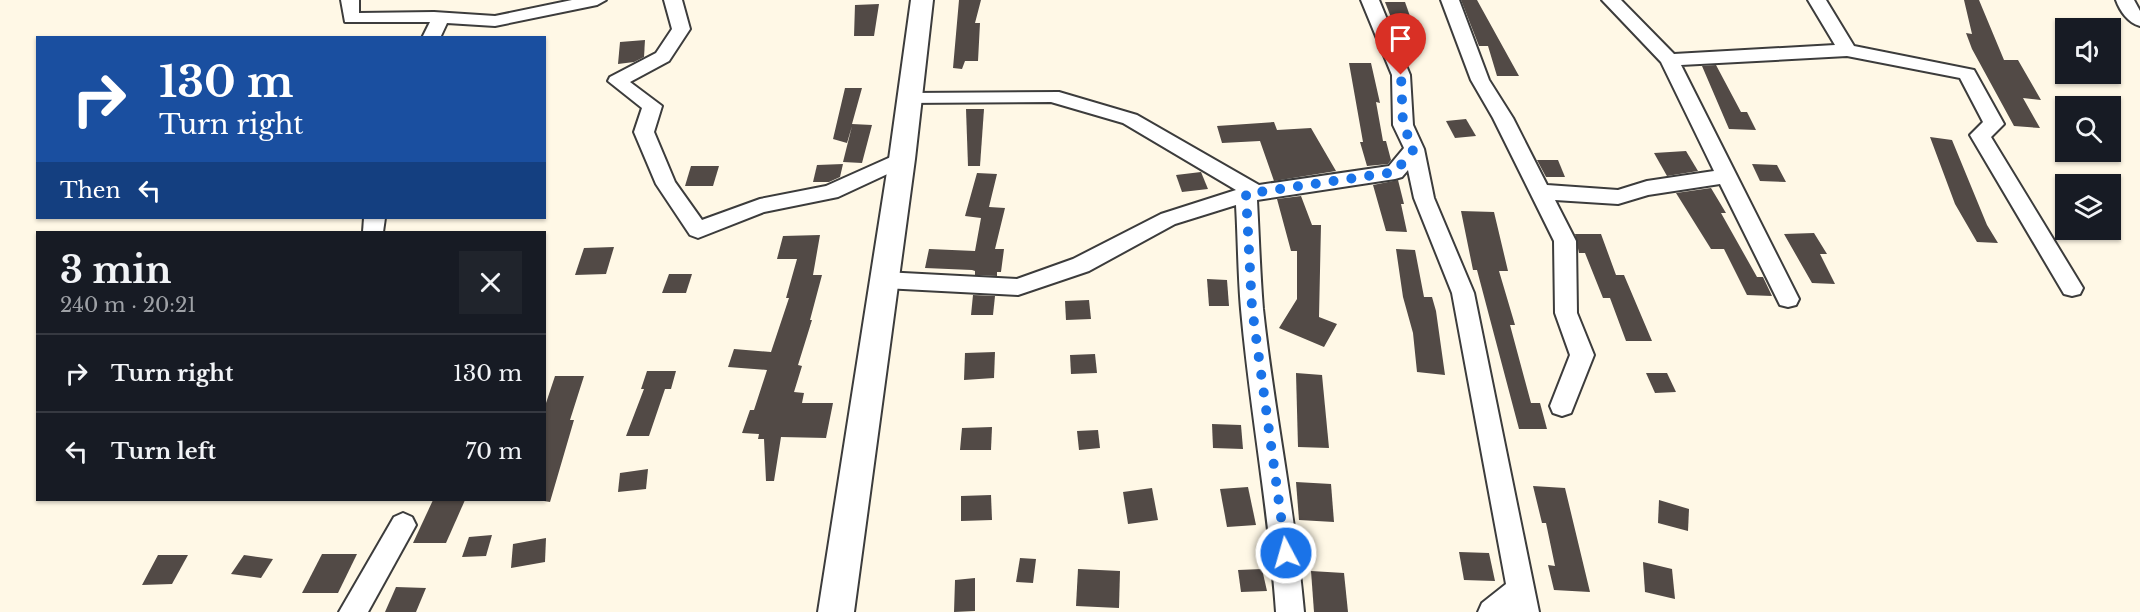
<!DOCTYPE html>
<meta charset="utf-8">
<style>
body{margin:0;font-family:"Libre Baskerville",serif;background:#20242c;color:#f1f3f6;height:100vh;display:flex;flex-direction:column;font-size:22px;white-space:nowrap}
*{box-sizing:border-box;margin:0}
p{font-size:20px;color:#9ea1a6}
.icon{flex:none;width:33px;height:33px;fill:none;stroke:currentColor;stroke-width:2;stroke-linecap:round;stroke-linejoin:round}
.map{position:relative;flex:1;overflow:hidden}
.sheet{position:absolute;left:36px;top:231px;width:510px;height:270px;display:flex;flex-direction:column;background:#171b24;border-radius:0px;box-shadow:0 2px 4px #0004}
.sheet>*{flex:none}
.top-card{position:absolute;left:36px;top:36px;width:510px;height:183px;border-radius:0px;box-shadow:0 2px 4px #0004;background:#1a4fa0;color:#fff;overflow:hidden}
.fabs{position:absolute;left:2055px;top:18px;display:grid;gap:12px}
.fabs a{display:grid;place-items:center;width:66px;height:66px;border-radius:0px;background:#171b24;box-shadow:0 2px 4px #0004;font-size:30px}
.pin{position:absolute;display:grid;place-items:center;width:51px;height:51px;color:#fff;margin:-62px -26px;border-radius:50% 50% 50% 0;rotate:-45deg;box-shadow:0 0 6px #0007}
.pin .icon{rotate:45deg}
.me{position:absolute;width:66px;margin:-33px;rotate:354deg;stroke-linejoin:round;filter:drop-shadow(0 0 4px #0008)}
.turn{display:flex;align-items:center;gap:21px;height:126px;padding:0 24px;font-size:27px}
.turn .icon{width:78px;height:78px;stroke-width:2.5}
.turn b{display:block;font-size:42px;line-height:51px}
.then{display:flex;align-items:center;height:57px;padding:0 24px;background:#0003;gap:12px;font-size:22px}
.round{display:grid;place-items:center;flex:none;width:63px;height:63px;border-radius:0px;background:#20242c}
.summary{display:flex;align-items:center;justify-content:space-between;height:102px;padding:0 24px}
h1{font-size:36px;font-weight:800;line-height:45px}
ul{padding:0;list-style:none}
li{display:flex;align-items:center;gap:18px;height:78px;padding:0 24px;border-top:2px solid #363941}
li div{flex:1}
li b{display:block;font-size:22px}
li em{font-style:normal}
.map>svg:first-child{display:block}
.building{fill:#524a46}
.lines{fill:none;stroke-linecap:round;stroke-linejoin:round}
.minor-casing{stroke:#3c3c3c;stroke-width:4}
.tertiary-casing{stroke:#3c3c3c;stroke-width:4}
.minor{fill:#fff;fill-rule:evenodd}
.tertiary{fill:#fff;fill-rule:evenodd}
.route{stroke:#1a73e8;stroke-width:10;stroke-dasharray:0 18}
</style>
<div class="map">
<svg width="2140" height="612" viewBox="0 0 2140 612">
<rect width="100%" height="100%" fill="#fff8e6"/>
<!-- building -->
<g class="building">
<path d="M959,0h22l-6,23h5l-2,38h-13l-3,8 -9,-1z"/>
<path d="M1461,0h16l42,76h-22l-9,-30h-9z"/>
<path d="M1964,0h15l25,60h14l23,40 -18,-2 17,30 -26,-2 -42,-77 -6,-16 6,1z"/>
<path d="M1385,2h20l6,17 -19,1z"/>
<path d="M879,4l-5,32h-20l1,-31z"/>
<path d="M645,40l-1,17 -10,5 -16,2 2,-22z"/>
<path d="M1349,63h22l9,40 -4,-1 7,39h3l5,19 -3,4 -21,2 -7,-24h3z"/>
<path d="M1716,65l25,47h6l9,18 -27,-1 -27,-63z"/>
<path d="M845,88h17l-10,36 20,1 -10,38 -19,-1 9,-36 -5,17 -14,-4z"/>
<path d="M966,109h18l-4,57h-12z"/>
<path d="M1466,119l10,17 -21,2 -9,-17z"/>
<path d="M1274,122l3,8 34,-2 25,43 -62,10 -14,-40 -38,2 -5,-17z"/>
<path d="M1930,137l22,3 35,85 11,18 -21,-1 -22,-38z"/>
<path d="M1686,151l12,20 -31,5 -13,-23z"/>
<path d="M1537,160h21l7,17h-19z"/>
<path d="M843,164l-3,13 -11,5h-16l4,-17z"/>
<path d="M1752,164l25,1 9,17 -26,-1z"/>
<path d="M691,166h28l-6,20h-28z"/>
<path d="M1201,172l7,17 -26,3 -6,-17z"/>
<path d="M977,173l20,1 -8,33 16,1 -10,41h9l-3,23h-4v4l-22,-1v-4l-3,-1 -47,-2 4,-19 46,2 6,-33 -16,-2z"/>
<path d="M1398,180l6,24h-3l6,28 -21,-1 -13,-46z"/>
<path d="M1711,188l15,25h-5l36,64h6l9,19 -25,-1 -23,-46h-13l-35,-56z"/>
<path d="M1301,196l11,29h9l-2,92 18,7 -13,23 -45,-19 18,-29v-48h-6l-14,-52z"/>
<path d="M1461,211l33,1 14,59h-9l16,54h-5l21,78h9l7,26h-28l-42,-159h-4z"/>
<path d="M1814,233l13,21h-7l15,30 -23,-1 -28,-49z"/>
<path d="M1575,234h26l15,41h8l28,66h-26l-16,-43h-7l-18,-45h-6z"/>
<path d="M820,235l-7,40h9l-12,45h2l-14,45 4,1 -8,26 10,1 -2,10h31l-7,35 -45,-1 -7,44h-8l-2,-42h-6l1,-5 -17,-1 8,-23h4l13,-40 -39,-3 6,-18 37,3 18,-54h-3l11,-39h-20l6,-23z"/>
<path d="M614,247l-8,27 -31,1 9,-27z"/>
<path d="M1396,249l19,1 9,47h8l4,14 9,64 -28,-3 -4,-39 -10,-36z"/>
<path d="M669,274h23l-6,19h-24z"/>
<path d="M1207,279l20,1 2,26h-20z"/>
<path d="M973,295l22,1 -2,19h-22z"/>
<path d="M1089,300l2,19 -25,1 -1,-19z"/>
<path d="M995,352l-1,26 -30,2 1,-27z"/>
<path d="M1095,354l2,19 -26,1 -1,-19z"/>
<path d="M647,371h29l-5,18h-6l-16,47h-23l18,-47h-3z"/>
<path d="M1296,373l26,2 7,73 -31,-1z"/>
<path d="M1646,373h21l9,19 -21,1z"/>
<path d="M555,376h29l-14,44h4l-24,82 -6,-1v-92z"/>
<path d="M1212,424l29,1 2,24 -30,-1z"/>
<path d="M992,427l-1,23h-31l2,-22z"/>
<path d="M1098,430l2,18 -21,2 -2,-19z"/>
<path d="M648,469l-2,20 -28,3 2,-19z"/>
<path d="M1296,482l35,2 3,38 -35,-2z"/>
<path d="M1533,486l32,2 25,104 -36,-2 -6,-25 7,1 -9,-43h-4z"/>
<path d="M1248,487l8,38 -29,2 -7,-38z"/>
<path d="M1152,488l6,32 -30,4 -5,-32z"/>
<path d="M991,495l1,25 -31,1v-25z"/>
<path d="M433,500h32l-19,43h-33z"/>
<path d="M1659,500l30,9 -1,22 -30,-8z"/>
<path d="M492,535l-6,21 -24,1 7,-20z"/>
<path d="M546,538l-1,24 -34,6 2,-24z"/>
<path d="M1459,552l30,1 6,28 -31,-1z"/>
<path d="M322,554h35l-19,39h-36z"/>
<path d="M158,555h30l-16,29 -30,1z"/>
<path d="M244,555l29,4 -12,19 -30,-4z"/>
<path d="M1020,558l16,1 -3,24 -17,-1z"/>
<path d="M1643,562l29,7 3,30 -30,-7z"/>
<path d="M1078,569l42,2 -1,37 -43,-2z"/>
<path d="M1262,569l5,22 -26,1 -3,-22z"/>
<path d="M1311,571l33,2 4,39h-34z"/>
<path d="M975,578v33l-21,1 1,-32z"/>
<path d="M396,587l30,1 -10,24h-31z"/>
</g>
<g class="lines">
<defs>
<g id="minor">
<path d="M341,0h18v13l75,-1 61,4 77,-16h34l-9,5 -102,21 -48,-3 -7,15h-18l8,-16h-85z"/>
<path d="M664,0h18l8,29 -21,32 -39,21 32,24 -8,26 21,50 27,38 58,-21 66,-13 76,-34 7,2 3,5 -3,5 -71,33 -74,15 -66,26 -8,-3 -34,-51 -22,-52 8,-24 -34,-27 2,-4 46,-24 16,-24z"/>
<path d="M1361,0h18l31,75 3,50 11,24 10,49 40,95 65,319h-61l4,-9 24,-19 -54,-291 -38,-95 -6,-28 -6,7 -7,2 -138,21c2,36 3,73 6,109 11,102 32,201 41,303h-28c-7,-102 -26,-201 -35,-303 -3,-34 -3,-70 -5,-104l-61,19 -86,47 -71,24 -134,-7 -8,-2 -3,-6 3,-6 8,-2 133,7 56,-20 88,-45 75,-24 -113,-67 -72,-21 -148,1 -3,-4 3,-4 7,-2 149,-1 78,23 122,70 130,-19 15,-18 -11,-23 -1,-50z"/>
<path d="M1441,0h18l30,80 24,38 34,67 71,5 29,-9 67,-10 -53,-109 -59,-62h19l53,54 161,-9 -27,-45h18l28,46 120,24 30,54 -13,13 92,151 -3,6 -8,2 -8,-2 -94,-159 13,-13 -23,-44 -113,-22 -166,9 118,234 -3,6 -8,2 -8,-2 -60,-121 -72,11 -30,9 -63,-4 21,41 1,72 17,42 -23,58 -9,3 -9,-3 -3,-7 20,-51 -15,-42 -1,-72 -61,-123 -22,-38z"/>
<path d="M2116,0h18l6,11v15c-12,-3 -20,-15 -24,-26z"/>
<path d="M364,218h21l-2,14h-20z"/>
<path d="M403,513l9,4 4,8 -48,87h-29l55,-95z"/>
</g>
<path id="tertiary" d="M911,0h22l-18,159 -61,453h-36l71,-453z"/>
</defs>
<!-- minor casing -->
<use href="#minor" class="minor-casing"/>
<!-- tertiary casing -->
<use href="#tertiary" class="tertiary-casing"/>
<!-- minor -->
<use href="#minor" class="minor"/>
<!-- tertiary -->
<use href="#tertiary" class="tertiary"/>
</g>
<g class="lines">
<!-- route -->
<path class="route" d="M1286,553l-34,-245 -6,-114 149,-22 19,-23 -11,-24 -2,-50"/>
</g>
</svg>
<div class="fabs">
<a><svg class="icon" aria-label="sound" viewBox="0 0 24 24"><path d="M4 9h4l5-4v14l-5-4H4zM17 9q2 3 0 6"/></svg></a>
<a><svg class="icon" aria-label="search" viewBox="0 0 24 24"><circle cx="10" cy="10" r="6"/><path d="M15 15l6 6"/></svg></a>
<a><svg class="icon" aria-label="layers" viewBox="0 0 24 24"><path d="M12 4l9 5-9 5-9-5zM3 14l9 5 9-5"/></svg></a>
</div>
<div class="pin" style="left:1401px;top:75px;background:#d93025"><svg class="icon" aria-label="arrive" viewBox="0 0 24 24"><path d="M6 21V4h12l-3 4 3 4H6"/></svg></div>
<svg class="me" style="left:1286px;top:553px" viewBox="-20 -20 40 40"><circle r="17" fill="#1a73e8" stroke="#fff" stroke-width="3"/><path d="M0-11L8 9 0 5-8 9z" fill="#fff"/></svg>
<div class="top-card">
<div class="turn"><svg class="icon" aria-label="right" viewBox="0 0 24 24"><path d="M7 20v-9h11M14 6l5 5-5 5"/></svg><div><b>130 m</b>Turn right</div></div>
<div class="then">Then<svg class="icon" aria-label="left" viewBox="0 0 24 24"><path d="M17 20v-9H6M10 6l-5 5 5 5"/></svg></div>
</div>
<section class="sheet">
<div class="summary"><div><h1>3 min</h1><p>240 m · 20:21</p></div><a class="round"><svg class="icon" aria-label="close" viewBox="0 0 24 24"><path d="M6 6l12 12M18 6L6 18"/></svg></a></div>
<ul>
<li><svg class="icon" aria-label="right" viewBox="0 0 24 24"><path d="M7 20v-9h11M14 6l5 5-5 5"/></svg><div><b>Turn right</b></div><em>130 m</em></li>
<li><svg class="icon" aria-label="left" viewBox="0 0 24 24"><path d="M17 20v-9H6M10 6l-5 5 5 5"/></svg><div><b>Turn left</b></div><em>70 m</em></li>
</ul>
</section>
</div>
